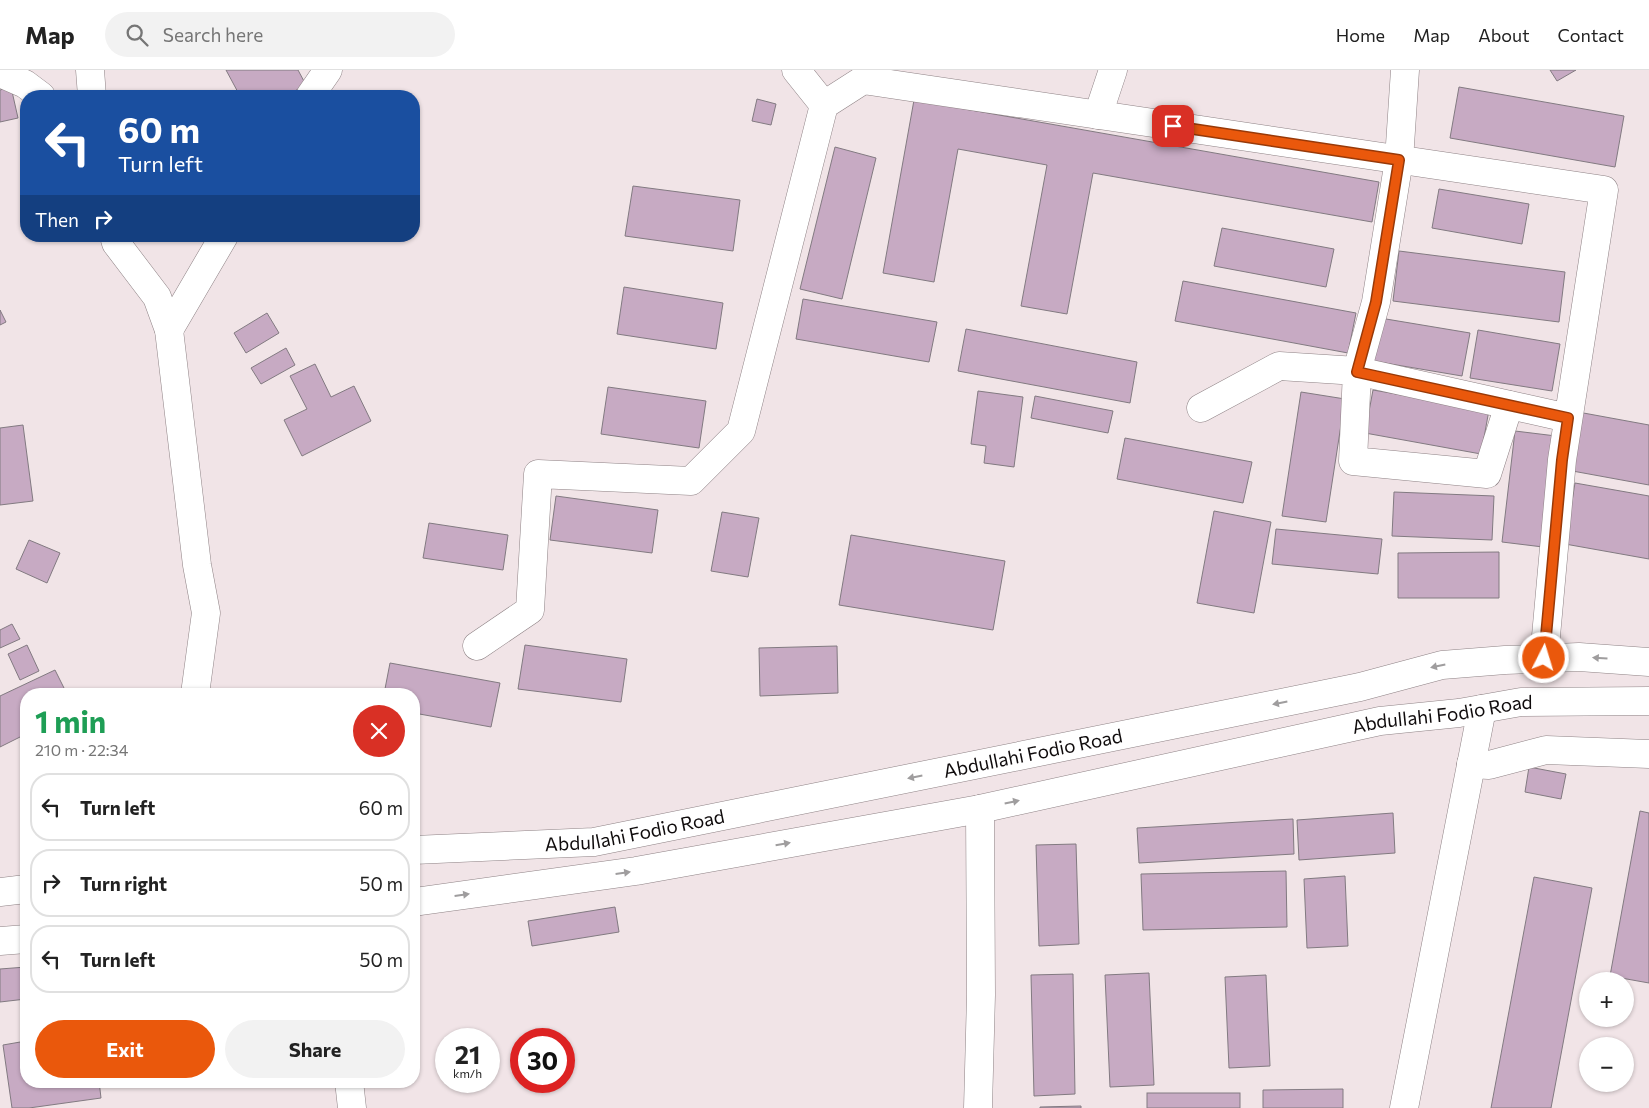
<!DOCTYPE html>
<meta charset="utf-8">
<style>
body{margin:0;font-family:Commissioner,sans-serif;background:#f2f2f2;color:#222;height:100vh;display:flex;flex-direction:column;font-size:19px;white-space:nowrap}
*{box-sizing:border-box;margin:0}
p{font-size:16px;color:#767676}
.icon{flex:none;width:28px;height:28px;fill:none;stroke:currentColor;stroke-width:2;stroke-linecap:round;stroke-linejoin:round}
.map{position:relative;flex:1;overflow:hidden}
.drawer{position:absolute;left:20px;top:618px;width:400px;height:400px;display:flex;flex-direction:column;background:#fff;border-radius:20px;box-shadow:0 1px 4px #0004}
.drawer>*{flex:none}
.guide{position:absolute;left:20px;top:20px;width:400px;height:152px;border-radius:20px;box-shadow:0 1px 4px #0004;background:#1a4fa0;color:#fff;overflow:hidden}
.tools{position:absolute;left:1579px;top:902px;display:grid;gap:10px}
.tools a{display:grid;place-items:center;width:55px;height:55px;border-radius:50%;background:#fff;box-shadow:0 1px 4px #0004;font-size:25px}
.speed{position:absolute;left:435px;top:958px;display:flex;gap:10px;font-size:25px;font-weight:700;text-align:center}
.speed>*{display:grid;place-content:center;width:65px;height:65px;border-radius:50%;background:#fff;box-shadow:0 1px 4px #0004;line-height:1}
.speed small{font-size:12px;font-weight:400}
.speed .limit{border:8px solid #d22;background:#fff;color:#111}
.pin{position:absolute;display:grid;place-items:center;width:42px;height:42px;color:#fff;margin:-21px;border-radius:10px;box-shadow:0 2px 8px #0006}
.me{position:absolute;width:55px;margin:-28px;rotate:5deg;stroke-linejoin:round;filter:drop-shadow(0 0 4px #0008)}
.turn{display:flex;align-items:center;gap:18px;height:105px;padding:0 15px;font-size:22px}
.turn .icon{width:65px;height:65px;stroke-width:2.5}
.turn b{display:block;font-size:35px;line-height:42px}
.then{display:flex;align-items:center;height:48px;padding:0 15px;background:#0003;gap:10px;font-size:19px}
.round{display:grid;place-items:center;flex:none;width:52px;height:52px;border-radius:26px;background:#f2f2f2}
.overview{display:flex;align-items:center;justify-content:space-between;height:85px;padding:0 15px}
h1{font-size:30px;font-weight:700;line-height:38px;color:#1e9e55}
.button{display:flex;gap:10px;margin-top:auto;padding:10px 15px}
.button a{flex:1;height:58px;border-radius:30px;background:#ea580c;color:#fff;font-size:20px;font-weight:700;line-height:58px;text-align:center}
.button a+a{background:#f2f2f2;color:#222}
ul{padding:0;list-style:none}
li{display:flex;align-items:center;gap:15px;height:68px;margin:0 10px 8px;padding:0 5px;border:2px solid #e0e0e0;border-radius:20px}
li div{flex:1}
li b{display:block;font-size:19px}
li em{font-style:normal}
header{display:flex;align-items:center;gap:30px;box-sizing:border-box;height:70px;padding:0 25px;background:#fff;border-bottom:1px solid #e0e0e0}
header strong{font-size:24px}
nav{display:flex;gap:28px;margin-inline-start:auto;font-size:18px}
.search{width:350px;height:45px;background:#f2f2f2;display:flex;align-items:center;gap:12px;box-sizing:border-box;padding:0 18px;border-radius:28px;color:#767676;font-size:19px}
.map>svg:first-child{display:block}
.building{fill:#c7aac3;stroke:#827a81}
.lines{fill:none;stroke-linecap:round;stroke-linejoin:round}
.minor-casing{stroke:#8e8285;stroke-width:29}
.secondary-casing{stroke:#8e8285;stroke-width:29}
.minor{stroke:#fff;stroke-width:28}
.secondary{stroke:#fff;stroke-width:28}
.oneway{fill:#9f9d9e}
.route-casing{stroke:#983908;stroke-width:12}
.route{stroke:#ea580c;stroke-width:9}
.labels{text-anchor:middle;stroke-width:4;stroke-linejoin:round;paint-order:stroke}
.street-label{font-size:19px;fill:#0f0b0c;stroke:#f1e4e7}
</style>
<header>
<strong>Map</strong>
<div class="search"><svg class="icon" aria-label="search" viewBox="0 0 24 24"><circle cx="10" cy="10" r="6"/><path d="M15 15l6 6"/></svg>Search here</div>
<nav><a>Home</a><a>Map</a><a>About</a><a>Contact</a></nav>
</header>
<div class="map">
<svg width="1649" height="1038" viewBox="0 0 1649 1038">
<rect width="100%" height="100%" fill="#f1e4e7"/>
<!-- building -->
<g class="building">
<path d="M226,0h72l8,15 -21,11h-45z"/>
<path d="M1550,0h26l-19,11z"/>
<path d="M11,17l7,31 -18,4v-32z"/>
<path d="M1459,17l165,29 -9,51 -165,-29z"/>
<path d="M757,29l19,5 -5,21 -19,-4z"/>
<path d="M914,30l465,82 -7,40 -279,-49 -26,141 -46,-8 26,-141 -89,-16 -24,133 -51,-9z"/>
<path d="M835,77l41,11 -34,141 -42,-10z"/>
<path d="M633,116l107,14 -7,51 -108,-15z"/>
<path d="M1439,119l90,15 -7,40 -90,-16z"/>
<path d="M1222,158l112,21 -8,38 -112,-21z"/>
<path d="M1399,181l166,21 -6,50 -166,-21z"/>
<path d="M1183,211l173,32 -8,40 -173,-32z"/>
<path d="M624,217l99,16 -7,46 -99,-15z"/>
<path d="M803,229l134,23 -8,40 -133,-23z"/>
<path d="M0,240l6,12 -6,3z"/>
<path d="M267,243l12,20 -33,20 -12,-20z"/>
<path d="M1380,248l90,15 -8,43 -89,-15z"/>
<path d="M966,259l171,33 -7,41 -172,-32z"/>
<path d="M1478,260l82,14 -8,47 -82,-13z"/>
<path d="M286,278l9,17 -34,19 -10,-16z"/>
<path d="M315,294l16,33 23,-11 17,35 -69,35 -18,-36 23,-11 -17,-33z"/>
<path d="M608,317l98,14 -7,47 -98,-14z"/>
<path d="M1373,320l116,20 -8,44 -116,-21z"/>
<path d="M978,321l45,6 -9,70 -30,-4 2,-17 -15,-2z"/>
<path d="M1301,322l44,7 -19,123 -44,-6z"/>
<path d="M1035,326l78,15 -5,22 -77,-15z"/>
<path d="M1578,342l71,13v60l-82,-15z"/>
<path d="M23,355l10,76 -33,4v-77z"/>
<path d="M1515,361l41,5 -13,111 -41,-5z"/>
<path d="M1125,368l127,24 -9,41 -126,-24z"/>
<path d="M1575,413l74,13v63l-84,-15z"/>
<path d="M1394,422l100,4 -2,44 -100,-4z"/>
<path d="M556,426l102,14 -6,43 -102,-13z"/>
<path d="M1214,441l57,11 -17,91 -57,-10z"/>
<path d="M722,442l37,6 -11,59 -37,-6z"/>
<path d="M429,453l79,12 -5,35 -80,-12z"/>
<path d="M1276,459l106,10 -4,35 -106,-10z"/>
<path d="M851,465l154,26 -12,69 -154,-25z"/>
<path d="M29,470l31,13 -13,30 -31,-14z"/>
<path d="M1499,482v46h-101v-45z"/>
<path d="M12,554l8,15 -20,9v-18z"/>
<path d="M27,575l12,26 -19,9 -12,-26z"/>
<path d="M525,575l102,14 -6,43 -103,-13z"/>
<path d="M837,576l1,47 -78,3 -1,-48z"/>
<path d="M390,593l110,20 -9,44 -77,-14v-19h-30z"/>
<path d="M55,600l12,24h-41v40l-26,13v-51z"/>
<path d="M1529,697l37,7 -5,25 -36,-7z"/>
<path d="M1640,741l9,2v170l-39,-7z"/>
<path d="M1393,743l2,40 -96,7 -2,-40z"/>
<path d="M1293,749l1,35 -155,9 -2,-35z"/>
<path d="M1076,774l3,100 -40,2 -3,-101z"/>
<path d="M1286,801l1,56 -144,3 -2,-56z"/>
<path d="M1345,806l3,70 -41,2 -3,-69z"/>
<path d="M1534,807l58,11 -41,220h-60z"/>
<path d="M615,837l4,25 -87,14 -4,-25z"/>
<path d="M26,897v32l-26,3v-33z"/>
<path d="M1149,903l5,112 -44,2 -5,-112z"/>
<path d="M1073,904l2,120 -41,2 -3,-121z"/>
<path d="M1266,905l4,91 -41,2 -4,-91z"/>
<path d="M26,971v40h73l2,17 -72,10h-17l-9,-63z"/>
<path d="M1343,1019v19h-80v-18z"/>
<rect x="1147" y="1023" width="93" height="15"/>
<path d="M1081,1036v2h-41v-1z"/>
</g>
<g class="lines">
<defs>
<g id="minor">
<path d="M90,0l2,26"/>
<path d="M796,0l28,35"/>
<path d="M1405,0l-6,90 -23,142 -19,69 211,47"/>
<path d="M0,3l25,11 16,12"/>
<path d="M310,26l18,-26"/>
<path d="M1098,45l15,-45"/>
<path d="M114,166l2,7 41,54 12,33 28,235 9,48 -11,81"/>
<path d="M169,260l55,-94"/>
<path d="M1201,338l78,-42 78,5 -4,90 134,13 22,-69"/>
<path d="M477,576l53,-36 8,-136 153,7 50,-50 83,-326 39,-25 741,110 -42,270 -18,198"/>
<path d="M1471,694l18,1 57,-15 103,4"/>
<path d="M349,1011l3,27"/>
<path d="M978,1038l3,-113 -1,-186"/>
<path d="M1404,1038l78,-399"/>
</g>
<g id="secondary">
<path id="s1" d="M414,780l180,-8 766,-155 82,-22 63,-5 74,-3 70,5"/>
<path d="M0,822l26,-3"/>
<path id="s2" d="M414,832l222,-31 344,-62 400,-88 79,-8 62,-11 128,-1"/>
<path d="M0,871l26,-2"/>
</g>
</defs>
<!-- minor casing -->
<use href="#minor" class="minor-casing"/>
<!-- secondary casing -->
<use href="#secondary" class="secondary-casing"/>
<!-- minor -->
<use href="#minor" class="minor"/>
<!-- secondary -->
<use href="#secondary" class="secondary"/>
</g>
<!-- one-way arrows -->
<defs><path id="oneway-solid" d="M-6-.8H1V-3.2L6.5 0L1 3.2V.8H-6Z" transform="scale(1.25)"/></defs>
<g class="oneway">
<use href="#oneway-solid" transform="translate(1600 588) rotate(-176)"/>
<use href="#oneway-solid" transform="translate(1438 596) rotate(168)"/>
<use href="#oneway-solid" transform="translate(1280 633) rotate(169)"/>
<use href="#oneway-solid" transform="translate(915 707) rotate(169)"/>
<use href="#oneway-solid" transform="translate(1012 732) rotate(-12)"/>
<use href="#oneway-solid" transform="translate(783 774) rotate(-10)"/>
<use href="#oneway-solid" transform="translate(623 803) rotate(-8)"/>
<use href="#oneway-solid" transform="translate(462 825) rotate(-8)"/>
</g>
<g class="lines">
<defs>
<path id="route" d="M1173,56l226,34 -23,142 -19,70 211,46 -6,42 -18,198"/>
</defs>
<!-- route casing -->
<use href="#route" class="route-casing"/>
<!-- route -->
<use href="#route" class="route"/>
</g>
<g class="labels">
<!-- street labels -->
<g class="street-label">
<text dy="7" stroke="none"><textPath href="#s2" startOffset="1046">Abdullahi Fodio Road</textPath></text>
<text dy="7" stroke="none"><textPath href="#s1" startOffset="628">Abdullahi Fodio Road</textPath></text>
<text dy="7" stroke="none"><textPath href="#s1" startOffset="222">Abdullahi Fodio Road</textPath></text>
</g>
</g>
</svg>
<div class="tools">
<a>+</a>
<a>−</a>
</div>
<div class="speed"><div>21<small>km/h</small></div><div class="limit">30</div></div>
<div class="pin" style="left:1173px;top:56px;background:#d93025"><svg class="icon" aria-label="arrive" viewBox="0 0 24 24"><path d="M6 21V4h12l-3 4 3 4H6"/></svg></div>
<svg class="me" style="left:1544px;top:588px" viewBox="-20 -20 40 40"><circle r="17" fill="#ea580c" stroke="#fff" stroke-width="3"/><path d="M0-11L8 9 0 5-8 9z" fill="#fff"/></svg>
<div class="guide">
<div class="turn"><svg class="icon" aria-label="left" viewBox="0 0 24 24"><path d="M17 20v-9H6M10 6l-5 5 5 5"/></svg><div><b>60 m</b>Turn left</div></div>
<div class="then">Then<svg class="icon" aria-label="right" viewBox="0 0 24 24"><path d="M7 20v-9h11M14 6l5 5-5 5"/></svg></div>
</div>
<section class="drawer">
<div class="overview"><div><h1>1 min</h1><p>210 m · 22:34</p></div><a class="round" style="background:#d93025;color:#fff"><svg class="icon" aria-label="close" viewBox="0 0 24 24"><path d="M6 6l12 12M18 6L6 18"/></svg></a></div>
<ul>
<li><svg class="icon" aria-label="left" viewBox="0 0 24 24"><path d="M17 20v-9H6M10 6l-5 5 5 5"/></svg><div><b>Turn left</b></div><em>60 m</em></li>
<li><svg class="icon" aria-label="right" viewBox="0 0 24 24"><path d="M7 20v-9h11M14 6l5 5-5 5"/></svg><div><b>Turn right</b></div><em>50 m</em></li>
<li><svg class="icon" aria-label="left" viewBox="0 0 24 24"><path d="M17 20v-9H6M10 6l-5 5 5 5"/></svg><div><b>Turn left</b></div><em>50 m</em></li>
</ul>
<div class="button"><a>Exit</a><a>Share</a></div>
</section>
</div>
